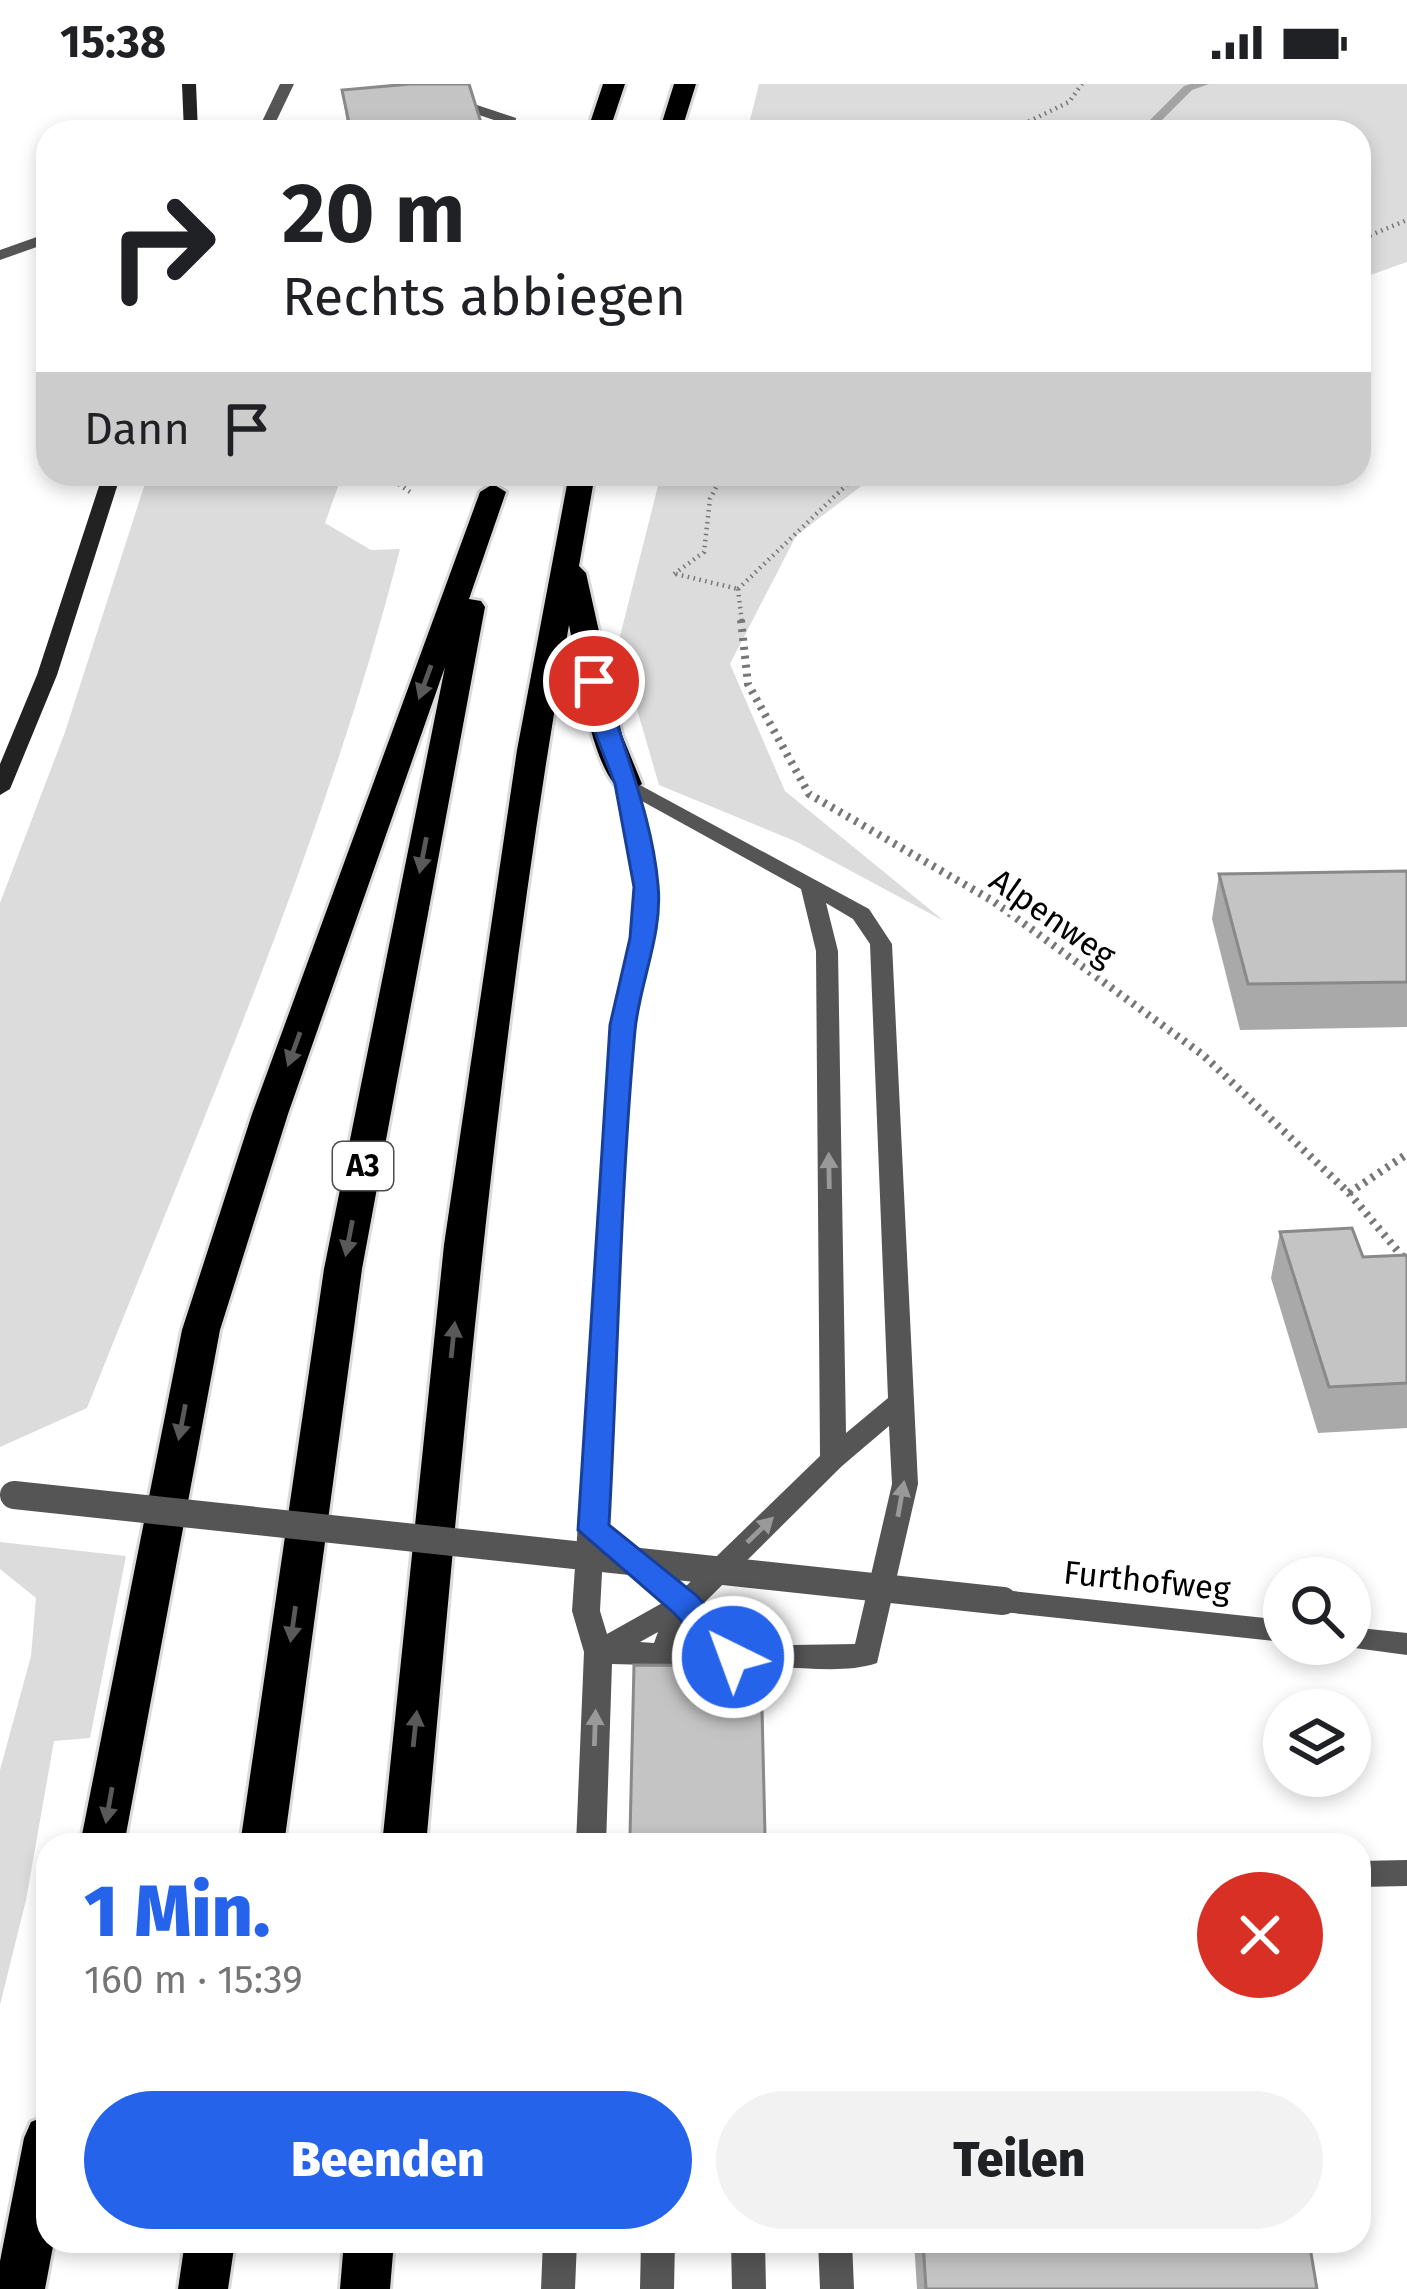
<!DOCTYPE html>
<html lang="de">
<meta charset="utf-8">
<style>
body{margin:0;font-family:"Fira Sans",sans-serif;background:#f2f2f2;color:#202124;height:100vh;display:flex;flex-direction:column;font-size:45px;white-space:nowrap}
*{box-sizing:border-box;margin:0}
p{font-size:39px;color:#757577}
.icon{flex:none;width:66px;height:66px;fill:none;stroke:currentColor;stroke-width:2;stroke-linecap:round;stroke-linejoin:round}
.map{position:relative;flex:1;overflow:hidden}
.panel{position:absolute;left:36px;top:1749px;width:1335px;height:420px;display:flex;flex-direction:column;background:#fff;border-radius:36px;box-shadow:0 6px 18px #0003}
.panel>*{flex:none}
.hud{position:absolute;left:36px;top:36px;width:1335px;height:366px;border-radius:36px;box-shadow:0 6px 18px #0003;background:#fff;color:#202124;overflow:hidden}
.tools{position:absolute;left:1263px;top:1473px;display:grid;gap:24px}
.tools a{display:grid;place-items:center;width:108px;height:108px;border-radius:50%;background:#fff;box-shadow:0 6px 18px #0003;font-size:60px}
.pin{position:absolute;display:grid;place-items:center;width:102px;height:102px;color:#fff;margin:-51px;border:6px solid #fff;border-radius:50%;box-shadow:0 3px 12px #0007}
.me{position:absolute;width:132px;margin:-66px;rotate:318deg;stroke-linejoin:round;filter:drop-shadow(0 0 9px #0008)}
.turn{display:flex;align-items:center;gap:42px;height:252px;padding:0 48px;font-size:54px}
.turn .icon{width:156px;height:156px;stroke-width:2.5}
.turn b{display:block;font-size:84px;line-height:102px}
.then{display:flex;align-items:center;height:114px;padding:0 48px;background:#0003;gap:24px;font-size:45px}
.round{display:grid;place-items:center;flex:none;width:126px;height:126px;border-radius:63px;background:#f2f2f2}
.summary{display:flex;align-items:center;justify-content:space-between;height:204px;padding:0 48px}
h1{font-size:72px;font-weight:800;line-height:90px;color:#2563eb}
.primary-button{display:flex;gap:24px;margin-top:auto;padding:24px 48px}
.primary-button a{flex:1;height:138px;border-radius:72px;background:#2563eb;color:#fff;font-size:48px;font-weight:800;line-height:138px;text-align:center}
.primary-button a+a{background:#f2f2f2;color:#202124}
.status{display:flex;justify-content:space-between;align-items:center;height:84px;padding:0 60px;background:#fff;direction:ltr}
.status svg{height:33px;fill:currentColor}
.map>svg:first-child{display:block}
.green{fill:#dcdcdc}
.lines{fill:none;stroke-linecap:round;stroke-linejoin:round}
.stream{fill:#a3a3a3;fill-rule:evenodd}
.motorway-casing{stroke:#dbdbdb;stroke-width:6}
.path-far1{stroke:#777;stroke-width:4.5;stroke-dasharray:1.5 4.5;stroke-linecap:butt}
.path{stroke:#777;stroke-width:8;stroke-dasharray:3 6;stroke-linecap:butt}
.service{fill:#555;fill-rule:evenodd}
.minor{fill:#555;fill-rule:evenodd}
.secondary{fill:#222;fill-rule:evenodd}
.motorway{fill:#000;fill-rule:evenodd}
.minor-bridge{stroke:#555;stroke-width:28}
.wall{fill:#a9a9a9}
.building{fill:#c4c4c4;stroke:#898989;stroke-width:3}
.oneway{fill:#595959}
.oneway2{fill:#999}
.route{fill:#2563eb;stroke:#184099;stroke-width:3}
.labels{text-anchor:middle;stroke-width:9;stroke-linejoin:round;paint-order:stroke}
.shield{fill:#fff;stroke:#4c4c4c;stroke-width:3}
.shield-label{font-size:30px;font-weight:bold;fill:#000}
.street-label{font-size:33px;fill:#000;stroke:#fff}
</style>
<div class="status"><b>15:38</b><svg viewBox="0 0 49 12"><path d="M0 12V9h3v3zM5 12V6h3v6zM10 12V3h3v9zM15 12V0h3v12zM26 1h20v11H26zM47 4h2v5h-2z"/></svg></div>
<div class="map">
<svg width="1407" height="2205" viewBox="0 0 1407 2205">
<rect width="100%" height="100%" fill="#fff"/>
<!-- green -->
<g class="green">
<path d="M759,0h648v178l-48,17v-147h-612z"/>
<path d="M148,390h225l-33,7 -15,42 46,27 29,-1c-75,295 -201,577 -313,859l-87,39v-544l65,-171z"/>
<path d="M661,390h216l-81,62 -66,128 55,127 159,130 -147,-79 -138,-57 -41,-141z"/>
<path d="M0,1458l126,14 -36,182 -36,3 -28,159 -26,105v-235l31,-114 5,-58 -36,-29z"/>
</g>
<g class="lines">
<!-- stream -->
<path class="stream" d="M1191,0h18l-17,6 -42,42h-12l46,-46z"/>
<defs>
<g id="motorway">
<path d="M603,0h22l-16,48h-22z"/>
<path d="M674,0h22l-15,48h-22z"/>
<path d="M569,390h26l-16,92 7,7 36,162 20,49 -15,9c-34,-8 -51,-134 -58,-168 -71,404 -106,812 -143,1220h-44l62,-600 73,-495z"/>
<path d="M493,400l13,8 -37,107 12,2 4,6 -123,662 -78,576h-44l84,-576 121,-602 -157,447 -68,216 -96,515h-44l102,-515 70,-216 228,-622z"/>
<path d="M48,2031v126h6l-9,48h-45v-28l24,-123 7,-16z"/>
<path d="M185,2157h50l-7,48h-50z"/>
<path d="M344,2157h50l-4,48h-50z"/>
</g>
</defs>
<!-- motorway casing -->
<use href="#motorway" class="motorway-casing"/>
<!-- path-far1 -->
<g class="path-far1">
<path d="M1007,48l62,-30 13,-18"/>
<path d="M1359,156l48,-20"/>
<path d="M384,390l29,20"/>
<path d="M674,490l30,-22 6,-53 13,-25"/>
<path d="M676,490l62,15"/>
<path d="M738,505l4,34"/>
<path d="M738,505l120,-115"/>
</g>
<!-- path -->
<g class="path">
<path d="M741,536l7,64 61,110 184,107 210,154 146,138 58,69"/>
<path d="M1349,1109l58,-39"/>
</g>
<!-- service -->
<g class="service">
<path d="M280,0h14l-23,48h-14z"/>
<path d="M437,0h16l24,21 39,13 -1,14h-14l2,-9 -36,-12z"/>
<path d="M627,694l242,131 23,35 26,540 -41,179c-45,15 -100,-4 -144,10l-12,-5 -45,-2 -3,7 -10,4 -10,-4 -4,-8 -37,-1 -6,181h-30l8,-193 -12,-41 40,-586 19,-88 4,-50 -18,-103zM640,716l161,89 15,62 4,505 -136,132 -79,-64 29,-499 19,-88 4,-50zM826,819l27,16 17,25 18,454 -42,35 -8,-482zM889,1342l3,58 -37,160 -119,2 -34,-41 140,-139zM603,1470l61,48 -57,32 -7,-23zM688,1544l14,17 -21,-1zM658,1548l-4,11 -14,-1z"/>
<path d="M1407,1776v26l-48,1v-26z"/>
<path d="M543,2157h34l-2,48h-34z"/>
<path d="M641,2157h34l-1,48h-34z"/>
<path d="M731,2157h34l1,48h-34z"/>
<path d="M818,2157h34l2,48h-34z"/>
</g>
<!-- minor -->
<g class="minor">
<path d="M48,149v10l-48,17v-10z"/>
<path d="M1003,1506l281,30v22l-281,-30 -10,-3 -4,-8 4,-8z"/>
<path d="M1350,1543l57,6v22l-67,-9 10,-2z"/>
</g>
<!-- secondary -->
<g class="secondary">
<path d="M182,0h14l2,48h-14z"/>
<path d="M103,390h18l-64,201 -47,114 -10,6v-31l37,-89z"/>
</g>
<!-- motorway -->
<use href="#motorway" class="motorway"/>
<!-- minor-bridge -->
<path class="minor-bridge" d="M14,1411l989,106"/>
</g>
<!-- wall -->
<g class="wall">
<path d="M342,6l141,42h-135z"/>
<path d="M48,192v48h-2l-7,-40z"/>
<path d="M1407,787v156l-167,3 -28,-111 7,-45z"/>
<path d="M1280,1148l83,25 44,-2v173l-89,5 -47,-155z"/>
<path d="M634,1581l127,1 4,179h-135z"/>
<path d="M914,2157h395l8,48h-400z"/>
</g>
<!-- building -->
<g class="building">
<path d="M410,0h59l14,45 -24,3h-108l-9,-42z"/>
<path d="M1407,787v111l-159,2 -29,-110z"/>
<path d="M1352,1144l11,29 44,-2v128l-78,4 -49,-155z"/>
<path d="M634,1581l127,1 4,169h-135z"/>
<path d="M923,2157h386l8,48h-391z"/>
</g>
<!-- one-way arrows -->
<defs><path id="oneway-solid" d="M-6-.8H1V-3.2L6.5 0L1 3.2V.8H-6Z" transform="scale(3)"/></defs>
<g class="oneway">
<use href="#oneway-solid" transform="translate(425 598) rotate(110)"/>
<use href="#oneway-solid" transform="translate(423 771) rotate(101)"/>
<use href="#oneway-solid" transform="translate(294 965) rotate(110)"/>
<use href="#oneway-solid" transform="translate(349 1154) rotate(101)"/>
<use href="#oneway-solid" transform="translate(453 1256) rotate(-84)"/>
<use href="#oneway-solid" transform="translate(182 1338) rotate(101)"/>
<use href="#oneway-solid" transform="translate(293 1540) rotate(98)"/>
<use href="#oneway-solid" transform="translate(415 1645) rotate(-84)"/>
<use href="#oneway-solid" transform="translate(109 1721) rotate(100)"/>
</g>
<g class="oneway2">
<use href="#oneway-solid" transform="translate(829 1087) rotate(-91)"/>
<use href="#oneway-solid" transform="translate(901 1415) rotate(-80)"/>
<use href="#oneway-solid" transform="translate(760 1446) rotate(-44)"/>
<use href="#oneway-solid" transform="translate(595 1644) rotate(-88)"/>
</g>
<!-- route -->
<path class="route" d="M594,590l11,7c17,68 47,133 53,204 5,49 -18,96 -23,145 -15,164 -17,330 -26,495l87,70 48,52 5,10 -5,9 -11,4 -11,-4 -48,-53 -96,-83 32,-505 20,-87 4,-51 -19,-103 -19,-49 -13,-54z"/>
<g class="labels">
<!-- shield labels -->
<rect class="shield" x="333" y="1058" width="60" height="48" rx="9"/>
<g class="shield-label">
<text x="363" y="1092">A3</text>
</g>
<!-- street labels -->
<g class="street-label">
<text transform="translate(1053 833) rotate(35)" y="12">Alpenweg</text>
<text transform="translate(1147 1496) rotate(6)" y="12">Furthofweg</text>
</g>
</g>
</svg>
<div class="tools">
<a><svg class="icon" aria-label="search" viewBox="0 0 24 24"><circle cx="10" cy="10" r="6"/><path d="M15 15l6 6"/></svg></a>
<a><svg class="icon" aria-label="layers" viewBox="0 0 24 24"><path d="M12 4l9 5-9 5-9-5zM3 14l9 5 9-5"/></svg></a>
</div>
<div class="pin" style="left:594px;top:597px;background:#d93025"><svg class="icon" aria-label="arrive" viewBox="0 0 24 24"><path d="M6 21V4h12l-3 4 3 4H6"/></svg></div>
<svg class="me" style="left:733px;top:1573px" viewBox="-20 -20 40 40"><circle r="17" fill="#2563eb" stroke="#fff" stroke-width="3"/><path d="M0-11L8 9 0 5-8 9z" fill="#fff"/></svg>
<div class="hud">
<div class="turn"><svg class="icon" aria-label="right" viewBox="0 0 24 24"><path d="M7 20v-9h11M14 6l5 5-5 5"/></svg><div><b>20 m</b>Rechts abbiegen</div></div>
<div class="then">Dann<svg class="icon" aria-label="arrive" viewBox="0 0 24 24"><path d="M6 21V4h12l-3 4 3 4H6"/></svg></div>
</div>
<section class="panel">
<div class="summary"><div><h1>1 Min.</h1><p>160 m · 15:39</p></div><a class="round" style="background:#d93025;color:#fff"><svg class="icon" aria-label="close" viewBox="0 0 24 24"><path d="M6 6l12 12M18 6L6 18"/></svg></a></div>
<div class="primary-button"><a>Beenden</a><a>Teilen</a></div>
</section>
</div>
